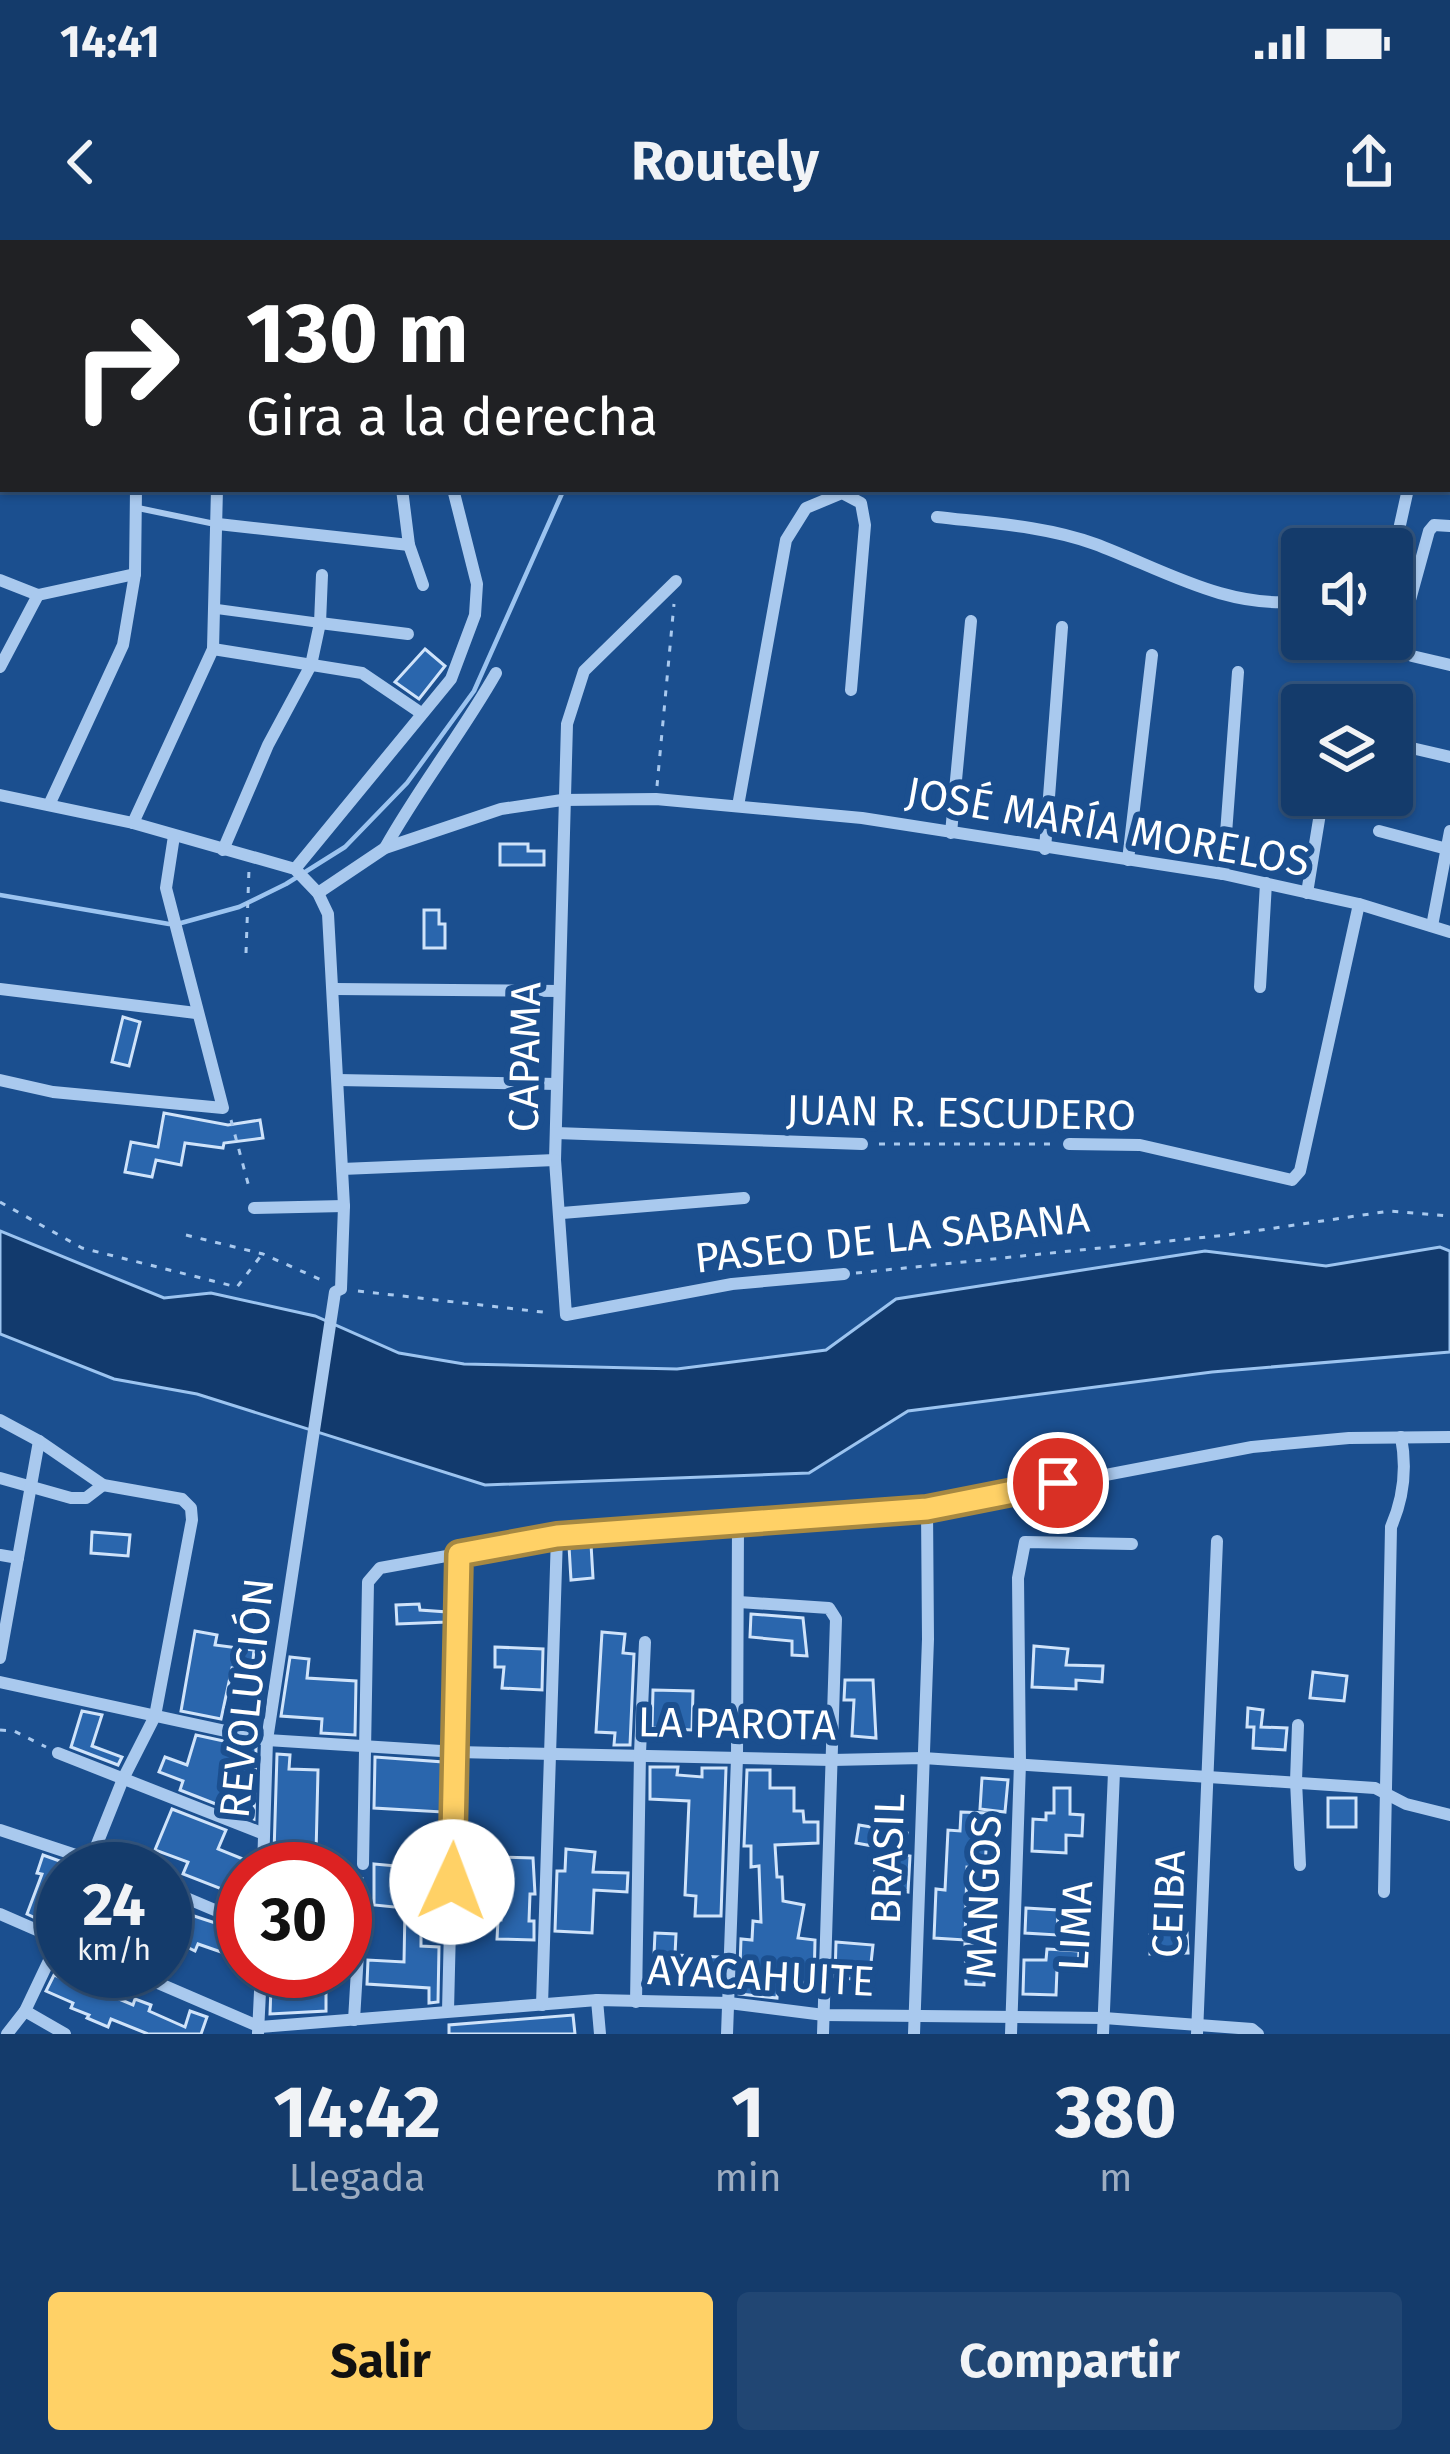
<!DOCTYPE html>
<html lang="es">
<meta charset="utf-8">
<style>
body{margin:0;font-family:"Fira Sans",sans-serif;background:#214673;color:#f1f3f6;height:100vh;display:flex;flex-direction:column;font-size:45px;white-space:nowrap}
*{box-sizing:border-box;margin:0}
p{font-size:39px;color:#9dadc1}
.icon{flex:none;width:66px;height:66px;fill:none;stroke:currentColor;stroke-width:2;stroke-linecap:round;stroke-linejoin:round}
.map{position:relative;height:1794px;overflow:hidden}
.details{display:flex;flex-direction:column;background:#143b6b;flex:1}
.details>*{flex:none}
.guide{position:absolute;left:0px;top:0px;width:1452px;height:252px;box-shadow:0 3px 9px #0004,0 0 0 3px #33557e;background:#202124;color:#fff;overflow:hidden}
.controls{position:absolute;left:1281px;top:288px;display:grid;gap:24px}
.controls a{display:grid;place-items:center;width:132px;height:132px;border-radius:12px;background:#143b6b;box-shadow:0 3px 9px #0004,0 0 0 3px #33557e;font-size:60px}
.speed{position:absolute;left:36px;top:1602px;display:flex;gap:24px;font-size:60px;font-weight:700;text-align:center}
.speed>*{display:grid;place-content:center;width:156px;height:156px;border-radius:50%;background:#143b6b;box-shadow:0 3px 9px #0004,0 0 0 3px #33557e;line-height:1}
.speed small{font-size:30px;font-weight:400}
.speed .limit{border:18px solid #d22;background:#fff;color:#111}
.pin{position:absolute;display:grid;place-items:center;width:102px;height:102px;color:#fff;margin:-51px;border:6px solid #fff;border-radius:50%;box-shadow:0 3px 12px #0007}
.me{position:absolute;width:132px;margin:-66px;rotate:2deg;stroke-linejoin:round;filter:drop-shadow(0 0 9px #0008)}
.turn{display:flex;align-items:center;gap:42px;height:252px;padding:0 48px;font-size:54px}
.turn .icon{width:156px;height:156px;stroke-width:2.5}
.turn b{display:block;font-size:84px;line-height:102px}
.eta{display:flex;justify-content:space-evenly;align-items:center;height:204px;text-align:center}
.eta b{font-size:72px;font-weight:700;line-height:84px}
.button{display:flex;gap:24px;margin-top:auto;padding:24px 48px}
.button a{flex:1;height:138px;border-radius:12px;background:#ffd166;color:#111;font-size:48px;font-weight:700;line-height:138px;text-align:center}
.button a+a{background:#214673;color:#f1f3f6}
.status{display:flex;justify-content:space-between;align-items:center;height:84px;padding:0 60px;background:#143b6b;direction:ltr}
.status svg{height:33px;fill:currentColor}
header{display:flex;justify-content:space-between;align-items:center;height:156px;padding:0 48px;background:#143b6b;font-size:54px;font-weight:700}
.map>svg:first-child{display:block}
.water{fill:#123a6d;stroke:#9cc4f0;stroke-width:3}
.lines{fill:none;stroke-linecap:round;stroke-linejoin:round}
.stream{stroke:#9cc4f0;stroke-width:4.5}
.building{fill:#2a66ad;stroke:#cfe3fa;stroke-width:3}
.path{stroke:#a9c9ee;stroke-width:3;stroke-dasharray:6 9;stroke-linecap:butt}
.service{stroke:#a9c9ee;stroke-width:6}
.pedestrian{stroke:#a9c9ee;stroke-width:10}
.minor{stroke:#a9c9ee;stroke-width:12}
.route-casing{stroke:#a68842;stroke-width:30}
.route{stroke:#ffd166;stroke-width:21}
.labels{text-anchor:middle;stroke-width:12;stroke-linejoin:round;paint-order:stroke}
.street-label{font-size:42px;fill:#fff;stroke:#1b4f8f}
</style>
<div class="status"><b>14:41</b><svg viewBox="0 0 49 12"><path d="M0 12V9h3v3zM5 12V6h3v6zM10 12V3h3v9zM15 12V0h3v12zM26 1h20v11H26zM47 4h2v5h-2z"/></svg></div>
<header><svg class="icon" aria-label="back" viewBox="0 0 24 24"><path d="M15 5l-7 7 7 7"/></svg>Routely<svg class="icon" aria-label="share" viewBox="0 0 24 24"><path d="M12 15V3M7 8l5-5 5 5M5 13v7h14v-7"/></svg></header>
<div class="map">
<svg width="1450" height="1794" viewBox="0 0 1450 1794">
<rect width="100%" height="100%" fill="#1b4f8f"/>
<!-- water -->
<path class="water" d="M0,991l164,67 47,-5 104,23 84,37 65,11 213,5 149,-19 70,-51 309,-48 121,15 114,-19 10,4v101l-238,20 -304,39 -99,62 -324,12 -288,-91 -83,-15 -114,-45z"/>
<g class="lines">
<!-- stream -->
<g class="stream">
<path d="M688,3l1,-3"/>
<path d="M0,655l169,29"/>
<path d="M181,683l58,-16 47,-23 59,-37 62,-64 67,-92 90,-202"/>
</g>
</g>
<!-- building -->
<g class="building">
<path d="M425,409l20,17 -26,33 -24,-17z"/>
<path d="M500,604h28v7h16v14h-44z"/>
<path d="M424,670h15v14h6v24h-21z"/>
<path d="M123,777l17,5 -11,44 -17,-4z"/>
<path d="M164,873l64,12 32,-5 3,18 -39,5 -1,5 -38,-5 -4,22 -25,-5 -4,17 -27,-5 6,-30 27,5z"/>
<path d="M92,1292l38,3 -2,21 -37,-3z"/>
<path d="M591,1304l2,34 -22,2 -2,-34z"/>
<path d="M419,1364l1,6 27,2v10l-50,2 -1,-19z"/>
<path d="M751,1374l52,4 4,38 -15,-1v-14l-42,-4z"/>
<path d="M195,1391l22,4 -2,10 39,5 -2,20 -20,-2 -11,51 -40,-8z"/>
<path d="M602,1392l23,2 -2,19 11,1 -4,91h-16l1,-12 -19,-1z"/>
<path d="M1034,1406l34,3 -2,16 37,1 -1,16 -26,-2v9l-44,-2z"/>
<path d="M495,1407l48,2 -1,41 -40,-2 2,-21h-9z"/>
<path d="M290,1417l19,2 -2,19 49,3 -1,54 -34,-2 1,-14 -41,-3z"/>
<path d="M1313,1432l34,4 -3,25 -34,-3z"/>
<path d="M845,1440h28l3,58 -24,-2 2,-36h-10z"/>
<path d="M653,1450l40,1 -1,39 -40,-2z"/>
<path d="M1248,1468l15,2 -2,17 26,1 -2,22 -32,-2 1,-21h-7z"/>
<path d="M82,1471l20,4 -10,31 30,11 -4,8 -47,-18z"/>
<path d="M196,1495l60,13 -2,71 -74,-29 3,-9 -24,-9 6,-15 22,8z"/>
<path d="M277,1514l13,1 -1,14 29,1 -2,84 -42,-1z"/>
<path d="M375,1517l68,5 -1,50 -68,-4z"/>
<path d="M650,1527h28l-1,8 25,2v-9h24l-5,148h-26l1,-20 -11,-1 4,-94 -39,-2z"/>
<path d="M747,1530h23v18h24v23h9l1,11h14v21l-43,2 2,32h5l1,24 21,4 -6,33 17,2 -1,43 -36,-3 -1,18 -38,-4 2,-55 11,1 1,-19 8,1 -2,-56 -8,1v-21h-7z"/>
<path d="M982,1538l26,2 -3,32 -25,-3z"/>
<path d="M1054,1548h16v26l13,1 -1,21 -16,-1v18l-34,-2 1,-32 13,1v-7h8z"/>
<rect x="1328" y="1558" width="28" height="29"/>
<path d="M172,1569l54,21 -8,19 25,10v52l-25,-11 4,-11 -39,-15 5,-12 -33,-12z"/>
<path d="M961,1572l27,1 -3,55 -18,-1 -2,73 -31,-2 2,-49 9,1 3,-60 12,1z"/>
<path d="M859,1585l48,8 -4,22 7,1 -2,36 -35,-5 5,-40 -22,-4z"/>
<path d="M566,1609l29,3 -2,20 35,1 -1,19 -33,-2 -2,43 -37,-2 2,-60h8z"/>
<path d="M43,1615l25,9 -22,59 -19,-9 15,-40 -5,-1z"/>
<path d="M500,1617l33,1 2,36h-5l-1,27h5v19l-37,-1 1,-19h3z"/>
<path d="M374,1624l34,3 -2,20 34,1v22h-19v36l18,1 -1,55 -9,1v-15l-62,-4 1,-24 36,2 1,-54 -31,-3z"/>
<path d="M1026,1668l32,2 -1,25 -32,-2z"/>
<path d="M194,1676l49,16 -2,27 -43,-15 -3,7 -14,-7z"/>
<path d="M655,1693l21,1 -1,21 44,2 -1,22 -65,-3z"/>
<path d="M1187,1693l1,20 -38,1v-19z"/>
<path d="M836,1702l37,3 -4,36 -34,-4z"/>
<path d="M965,1704l25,2v15h-6v24l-18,-1z"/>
<path d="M1047,1709l32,2 -1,19 -21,-1 -1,26 -33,-1 1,-34h22z"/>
<path d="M66,1731h37l-8,18 38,16 2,-6 16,6 -2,6 36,16 5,-16 17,6 -6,17h-53l-37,-15 -3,8 -21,-9 2,-3 -18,-7 2,-5 -27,-12 8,-16 9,4z"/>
<path d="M271,1747l55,1v23l-56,3z"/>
<path d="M573,1775l2,19h-126v-9z"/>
</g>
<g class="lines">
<!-- path -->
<g class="path">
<path d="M11,3v-3"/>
<path d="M0,42l3,-1"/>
<path d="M657,546l17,-182"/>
<path d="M246,713l3,-84"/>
<path d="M231,880l19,71"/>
<path d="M879,904h176"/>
<path d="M0,962l82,46 155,39 23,-30"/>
<path d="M186,995l77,19 63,28"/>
<path d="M856,1033l371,-38 163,-24 60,5"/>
<path d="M358,1051l193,22"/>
<path d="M0,1490l14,1 32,16"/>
<path d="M359,1699l3,-62"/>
</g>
<!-- service -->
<path class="service" d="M138,268l77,16"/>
<!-- pedestrian -->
<path class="pedestrian" d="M217,369l103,14"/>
<!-- minor -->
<g class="minor">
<path d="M118,3l1,-3"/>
<path d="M532,3l3,-3"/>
<path d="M636,3l2,-3"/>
<path d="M2,207l1,-2"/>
<path d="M1449,227h1"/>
<path d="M402,249l7,56 14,40"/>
<path d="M937,277c52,6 109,9 158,27 67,25 132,66 207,57"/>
<path d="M218,284l191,21"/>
<path d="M1450,286l-16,-1 -5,6 -27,98 -1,17 11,10 38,9"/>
<path d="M1392,321l16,-72"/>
<path d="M0,340l38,15 97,-21"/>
<path d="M676,341l-92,90 -17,53 -12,436 11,155 166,-31 112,-10"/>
<path d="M320,383l88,11"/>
<path d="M213,409l149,24 59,40"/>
<path d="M1372,414l3,-15"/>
<path d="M0,427l38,-72"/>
<path d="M1403,506l47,11"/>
<path d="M0,555l133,28 162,46 23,24 10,21 16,292 -3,83 -6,3 -68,448 -4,129"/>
<path d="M49,565l74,-160 12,-71 1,-85"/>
<path d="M738,566l48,-266 20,-32 36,-15 19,10 4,22 -14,165"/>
<path d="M133,583l80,-174 4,-160"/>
<path d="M1379,591l68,18"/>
<path d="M951,593l20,-212"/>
<path d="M385,608c34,-61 77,-115 111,-175"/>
<path d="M1045,609l17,-222"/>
<path d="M223,610l45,-105 43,-80 9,-42 2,-48"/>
<path d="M1128,620l24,-205"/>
<path d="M295,629l156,-190 24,-64 2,-31 -24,-95"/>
<path d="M1223,634l15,-202"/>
<path d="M318,653l67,-45 116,-39 61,-9 94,-1 206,19 361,56 136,30 91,28"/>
<path d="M1307,653l16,-98"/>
<path d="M1432,686l18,-95"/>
<path d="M1260,747l6,-104"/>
<path d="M0,749l196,24"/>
<path d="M335,749l224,2"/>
<path d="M0,840l53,12 170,16 -57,-220 8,-52"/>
<path d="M338,840l219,4"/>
<path d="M556,893l306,11"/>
<path d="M1069,904l71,1 152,35 8,-9 59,-267"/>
<path d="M342,929l213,-9"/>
<path d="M254,968l90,-2"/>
<path d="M562,973l182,-15"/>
<path d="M0,1180l39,21 64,44 79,14 9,9 1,12 -37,196 -32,63 -36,90"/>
<path d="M0,1238l71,20h15l17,-13"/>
<path d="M0,1315l18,3"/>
<path d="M739,1362l90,6 7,11 -13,415"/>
<path d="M0,1418l39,-217"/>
<path d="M0,1442l267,58 190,12 375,8 91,-2 452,30 31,16 44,11"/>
<path d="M1298,1485l-2,56 4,84"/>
<path d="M58,1513l206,81"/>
<path d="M0,1590l118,39"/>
<path d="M363,1624l5,-282 12,-14 177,-32 370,-27 325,-62 97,-9 101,-1"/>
<path d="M165,1649l78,33"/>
<path d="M1384,1652l7,-365c13,-30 16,-59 10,-90"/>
<path d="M0,1674l62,27"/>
<path d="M130,1731l130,56 337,-27 132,3 95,12 280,3 148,11 6,5"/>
<path d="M597,1760l3,34"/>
<path d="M636,1762l4,-249 5,-111"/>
<path d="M542,1765l15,-469"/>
<path d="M25,1771l40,23"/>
<path d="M448,1771l11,-457"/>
<path d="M354,1780l4,-67"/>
<path d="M258,1793l3,-62"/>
<path d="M7,1794l18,-23 38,-80"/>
<path d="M727,1794l10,-276 1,-234"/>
<path d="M914,1794l14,-395 -1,-130"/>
<path d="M1011,1794l9,-271 -2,-185 7,-36 107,2"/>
<path d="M1103,1794l11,-262"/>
<path d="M1197,1794l20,-493"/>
</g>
</g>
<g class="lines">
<defs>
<path id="route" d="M452,1642l7,-328 98,-18 370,-27 131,-26"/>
</defs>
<!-- route casing -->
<use href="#route" class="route-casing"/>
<!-- route -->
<use href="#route" class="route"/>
</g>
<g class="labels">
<!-- street labels -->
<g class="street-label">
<text transform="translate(1108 586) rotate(10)" y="15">JOSÉ MARÍA MORELOS</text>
<text transform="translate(524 817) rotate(-89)" y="15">CAPAMA</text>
<text transform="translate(961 872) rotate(1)" y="15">JUAN R. ESCUDERO</text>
<text transform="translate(892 997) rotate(-6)" y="15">PASEO DE LA SABANA</text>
<text transform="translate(246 1458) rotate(-84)" y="15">REVOLUCIÓN</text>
<text transform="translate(737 1483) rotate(1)" y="15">LA PAROTA</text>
<text transform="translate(887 1619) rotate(-88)" y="15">BRASIL</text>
<text transform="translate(983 1657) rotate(-88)" y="15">MANGOS</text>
<text transform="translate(1168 1664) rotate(-88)" y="15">CEIBA</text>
<text transform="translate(1075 1686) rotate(-87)" y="15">LIMA</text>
<text transform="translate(761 1735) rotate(3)" y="15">AYACAHUITE</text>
</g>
</g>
</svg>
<div class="controls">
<a><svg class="icon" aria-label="sound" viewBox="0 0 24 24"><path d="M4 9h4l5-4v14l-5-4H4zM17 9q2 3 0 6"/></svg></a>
<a><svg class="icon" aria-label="layers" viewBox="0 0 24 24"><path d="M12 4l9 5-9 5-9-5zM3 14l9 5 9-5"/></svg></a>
</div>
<div class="speed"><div>24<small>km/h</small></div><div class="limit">30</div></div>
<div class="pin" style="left:1058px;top:1243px;background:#d93025"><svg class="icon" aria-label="arrive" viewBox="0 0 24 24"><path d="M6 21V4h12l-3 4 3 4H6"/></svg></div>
<svg class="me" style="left:452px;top:1642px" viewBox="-20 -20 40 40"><circle r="19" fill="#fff"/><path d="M0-13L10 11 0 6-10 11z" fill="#ffd166"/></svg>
<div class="guide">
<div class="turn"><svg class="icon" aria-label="right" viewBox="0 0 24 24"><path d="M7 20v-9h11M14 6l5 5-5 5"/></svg><div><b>130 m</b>Gira a la derecha</div></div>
</div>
</div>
<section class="details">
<div class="eta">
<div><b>14:42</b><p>Llegada</p></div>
<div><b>1</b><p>min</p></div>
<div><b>380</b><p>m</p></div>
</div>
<div class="button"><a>Salir</a><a>Compartir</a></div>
</section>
